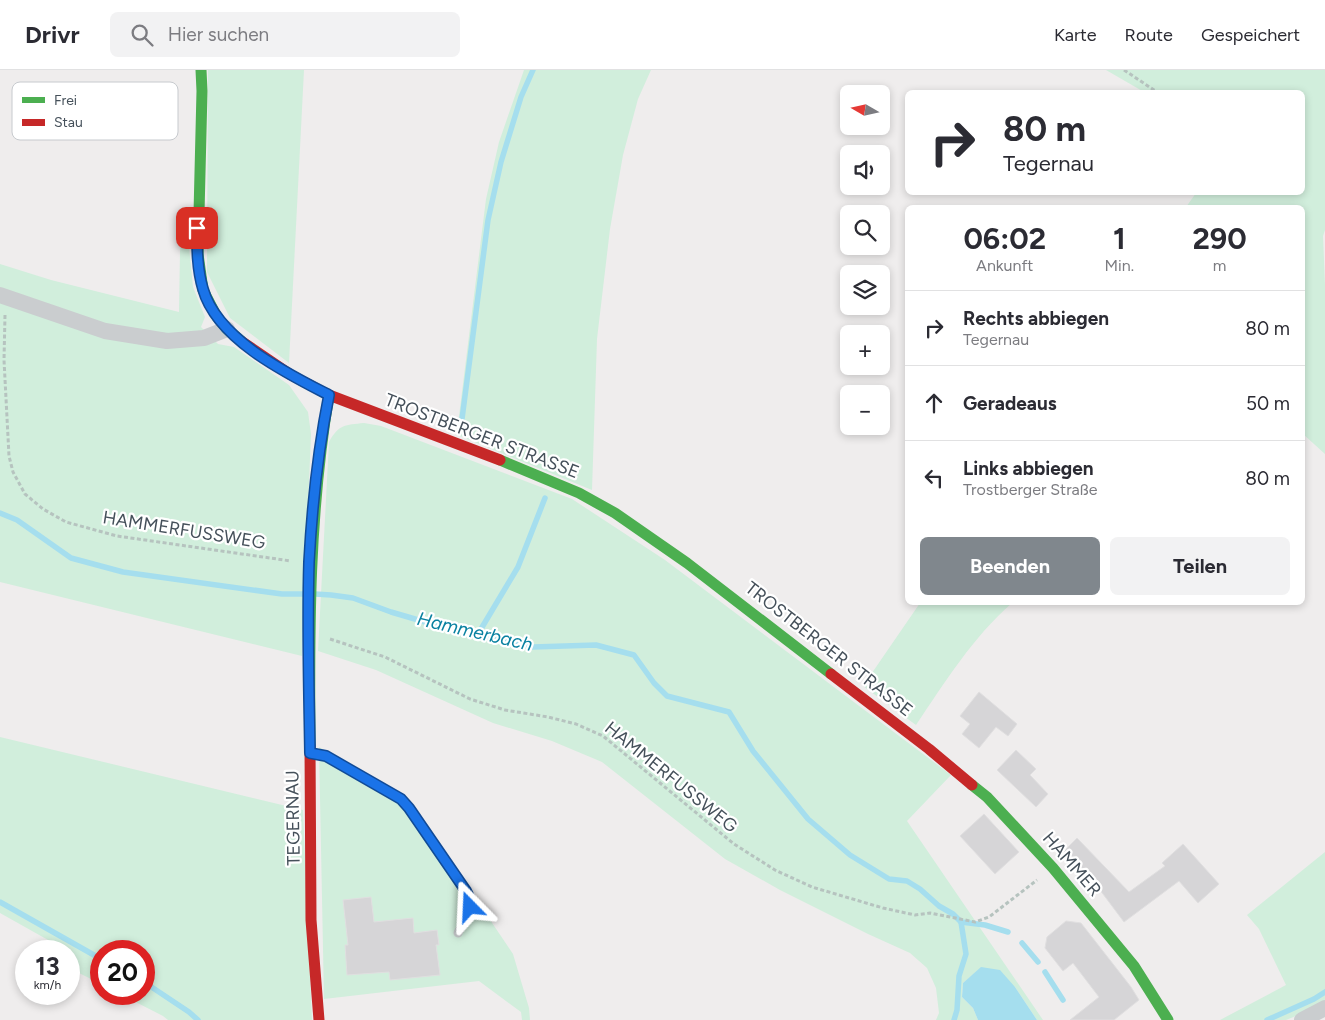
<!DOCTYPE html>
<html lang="de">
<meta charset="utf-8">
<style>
body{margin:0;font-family:Figtree,sans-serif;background:#f2f2f3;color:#2b2b33;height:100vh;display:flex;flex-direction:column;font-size:19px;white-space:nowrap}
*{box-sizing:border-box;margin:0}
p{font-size:16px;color:#7c7c81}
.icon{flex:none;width:28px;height:28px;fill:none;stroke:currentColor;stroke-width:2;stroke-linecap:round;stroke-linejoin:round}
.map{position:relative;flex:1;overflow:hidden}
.panel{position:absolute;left:905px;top:135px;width:400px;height:400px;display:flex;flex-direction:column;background:#fff;border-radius:8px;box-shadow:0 2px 8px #0003}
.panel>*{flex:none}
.banner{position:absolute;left:905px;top:20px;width:400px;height:105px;border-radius:8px;box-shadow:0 2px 8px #0003;background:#fff;color:#2b2b33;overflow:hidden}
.needle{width:32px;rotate:279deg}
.buttons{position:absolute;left:840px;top:15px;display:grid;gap:10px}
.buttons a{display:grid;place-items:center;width:50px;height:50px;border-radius:8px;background:#fff;box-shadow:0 2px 8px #0003;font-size:25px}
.speed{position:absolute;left:15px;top:870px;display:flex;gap:10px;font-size:25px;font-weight:700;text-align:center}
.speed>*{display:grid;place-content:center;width:65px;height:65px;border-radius:50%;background:#fff;box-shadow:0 2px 8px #0003;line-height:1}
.speed small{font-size:12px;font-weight:400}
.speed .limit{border:8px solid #d22;background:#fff;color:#111}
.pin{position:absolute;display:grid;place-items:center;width:42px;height:42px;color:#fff;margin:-21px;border-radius:10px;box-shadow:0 2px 8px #0006}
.me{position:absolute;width:55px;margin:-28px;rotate:339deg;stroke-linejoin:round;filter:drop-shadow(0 0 4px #0008)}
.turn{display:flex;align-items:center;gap:18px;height:105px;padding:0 15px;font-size:22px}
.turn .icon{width:65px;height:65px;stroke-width:2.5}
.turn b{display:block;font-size:35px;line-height:42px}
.eta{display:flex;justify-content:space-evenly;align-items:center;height:85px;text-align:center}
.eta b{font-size:30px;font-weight:700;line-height:35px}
.cta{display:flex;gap:10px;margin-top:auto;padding:10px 15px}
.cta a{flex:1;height:58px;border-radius:8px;background:#80878d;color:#fff;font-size:20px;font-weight:700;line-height:58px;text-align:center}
.cta a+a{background:#f2f2f3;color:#2b2b33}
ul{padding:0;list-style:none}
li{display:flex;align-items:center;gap:15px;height:75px;padding:0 15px;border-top:1px solid #e1e1e2}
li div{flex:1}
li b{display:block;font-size:19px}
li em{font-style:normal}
header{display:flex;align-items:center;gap:30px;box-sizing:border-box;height:70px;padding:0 25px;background:#fff;border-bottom:1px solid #e1e1e2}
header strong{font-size:24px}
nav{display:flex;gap:28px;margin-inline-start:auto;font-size:18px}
.search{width:350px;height:45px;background:#f2f2f3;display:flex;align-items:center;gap:12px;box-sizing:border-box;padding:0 18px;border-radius:8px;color:#7c7c81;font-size:19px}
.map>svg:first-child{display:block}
.green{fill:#d1eedc}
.water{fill:#a5deee}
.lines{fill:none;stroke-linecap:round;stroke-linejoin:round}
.stream{stroke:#a5deee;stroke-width:5.5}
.building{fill:#d6d5d7;stroke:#e0dfe0}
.path{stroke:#b6c3bf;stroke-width:3;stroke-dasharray:4 2.5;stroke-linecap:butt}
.lane{stroke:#cacdcf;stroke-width:9}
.street{stroke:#cacdcf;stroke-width:16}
.fast{stroke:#4caf50;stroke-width:11}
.jam{stroke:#c62828;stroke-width:11}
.route-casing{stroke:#114b97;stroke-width:12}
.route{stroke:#1a73e8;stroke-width:9}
.labels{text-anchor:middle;stroke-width:4.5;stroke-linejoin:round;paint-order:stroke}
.street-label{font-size:18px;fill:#45505a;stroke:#fff}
.water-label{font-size:19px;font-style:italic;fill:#0981a1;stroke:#fff}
.key{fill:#fff;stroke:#c7cace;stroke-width:1}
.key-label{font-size:14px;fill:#45505a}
</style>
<header>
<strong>Drivr</strong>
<div class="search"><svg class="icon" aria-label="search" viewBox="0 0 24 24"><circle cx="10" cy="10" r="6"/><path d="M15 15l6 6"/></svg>Hier suchen</div>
<nav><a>Karte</a><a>Route</a><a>Gespeichert</a></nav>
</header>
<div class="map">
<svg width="1325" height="950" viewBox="0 0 1325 950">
<rect width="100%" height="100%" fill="#efeded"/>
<!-- green -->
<g class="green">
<path d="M208,0h96l-15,293 -59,-45 -23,-46z"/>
<path d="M524,0h127l-13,29 -15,56 -13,74 -13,110 -5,151 -137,-56 4,-18 27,-217 13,-57z"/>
<path d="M1106,0h219v160l-2,6 2,49v169l-22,-20 -1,-226 -116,-1 10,-14 106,-1v-100h-158z"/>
<path d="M186,146l7,71 12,30 -4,10 17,17 16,3 55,38 19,27 3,22 -9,222 -302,-74v-318l51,16 128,32 1,-61z"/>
<path d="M364,353l17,3 191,73 93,61 286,215 -44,46 136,199h-6l-22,-33 -34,-19 -18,15 -1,14 11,11 5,12h-42l3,-7 -3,-25 -9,-20 -17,-15 -42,-19 -88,-44 -55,-31 -123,-97 -50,-21 -59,-18 -117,-53 -58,-19 11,-209c10,-18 16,-17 35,-19z"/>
<path d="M920,533h92c-39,34 -67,79 -96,122l-53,-39z"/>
<path d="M0,667l303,73 9,210h-144l-5,-4 -43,-22h24v-43h-43v33l-32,-16v-17h-10l-2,-6 -57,-32z"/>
<path d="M319,677l80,47 19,19 95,141 16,54 1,12h-8l-1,-8 -42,-31 -155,18z"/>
<path d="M1325,782v149l-24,13 -15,6h-66l66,-35 -27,-56 -12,-14z"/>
</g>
<!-- water -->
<path class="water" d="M981,897l19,3 15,17 22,33h-59l-5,-12 -11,-11 1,-14z"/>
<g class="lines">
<!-- stream -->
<g class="stream">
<path d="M462,349l26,-199 13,-58 20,-65 12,-27"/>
<path d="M0,443l17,7 54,38 52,14 159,22h22"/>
<path d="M315,524l16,1 22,3 38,14 65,19 52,8 25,8 63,-2 38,10 20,28 13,13 62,16 24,39 55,68 42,36 39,24 18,2 13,8 19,17 14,8 8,8 24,3 23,7"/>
<path d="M478,564l40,-67 27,-69"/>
<path d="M0,832l101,57"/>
<path d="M1022,873l16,19"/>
<path d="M1045,902l18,28"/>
<path d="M144,912l45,30 9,8"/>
<path d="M954,950l3,-10 2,-34 7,-22 -5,-32"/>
<path d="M1267,950l47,-21 11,-7"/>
</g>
</g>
<!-- building -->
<g class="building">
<path d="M979,622l38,32 -9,12 -12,-9 -17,21 -17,-14 8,-10 -10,-8z"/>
<path d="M1016,680l20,19 -6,6 18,19 -12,13 -39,-37z"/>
<path d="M984,744l35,38 -24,22 -35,-38z"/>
<path d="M1077,768l52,54 36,-26 -3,-3 21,-19 36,40 -21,19 -19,-22 -55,41 -24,-32 -4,3 -36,-38z"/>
<path d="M371,827l3,25 39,-4 1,15 23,-3 2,15h-3l4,30 -50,5 -1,-8 -42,3 -2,-30h3l-5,-45z"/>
<path d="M1066,851l15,2 50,64 8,13 -25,20h-44l29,-23 -26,-34 -10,8 -18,-23 2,-11z"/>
</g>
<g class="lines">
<!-- path -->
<g class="path">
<path d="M1124,0l33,22"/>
<path d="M5,245l-1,45 5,96 4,16 12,22 18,15 23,13 51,14 174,25"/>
<path d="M330,569l55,18 85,42 35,11 43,7 28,7 27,12 131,108 41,26 37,17 71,21 32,7 15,-2 45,9 14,-5 48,-37"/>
</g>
<!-- lane -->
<path class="lane" d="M310,683l16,3 43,24 32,19 8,9 57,83c8,18 0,25 -8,42"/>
<!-- street -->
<g class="street">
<path d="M0,225l105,36 62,10 37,-3 23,-9"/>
<path d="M1302,950l23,-12"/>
</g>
<!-- fast -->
<g class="fast">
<path d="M201,0l1,21 -4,163 5,36 14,27 10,12 14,12"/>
<path d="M500,390l79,33 36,20 72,50 144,111"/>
<path d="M310,676c-1,-119 -1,-233 19,-351"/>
<path d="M972,715l15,12 66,71 81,98 34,54"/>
</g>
<!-- jam -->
<g class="jam">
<path d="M241,271l50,34 38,20 171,65"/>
<path d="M831,604l98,75 43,36"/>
<path d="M310,676l1,174 8,100"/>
</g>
</g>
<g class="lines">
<defs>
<path id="route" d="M197,158c0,20 0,41 6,61 14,50 83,84 126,106 -11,55 -17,111 -20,167 -2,63 0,127 1,191l16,3 75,43 8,9 57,83 4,8v8"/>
</defs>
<!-- route casing -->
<use href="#route" class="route-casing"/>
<!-- route -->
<use href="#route" class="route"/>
</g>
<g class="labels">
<!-- street labels -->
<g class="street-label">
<text transform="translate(482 366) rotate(21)" y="6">TROSTBERGER STRASSE</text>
<text transform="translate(184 460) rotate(9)" y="6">HAMMERFUSSWEG</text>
<text transform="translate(829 579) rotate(38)" y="6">TROSTBERGER STRASSE</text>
<text transform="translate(671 707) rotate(39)" y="6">HAMMERFUSSWEG</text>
<text transform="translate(293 748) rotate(-91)" y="6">TEGERNAU</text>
<text transform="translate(1072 794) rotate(49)" y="6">HAMMER</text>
</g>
<!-- water labels -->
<g class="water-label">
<text transform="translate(475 561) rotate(13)" y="7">Hammerbach</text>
</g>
</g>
<!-- legend -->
<rect x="12" y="12" width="166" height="58" rx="8" class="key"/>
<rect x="22" y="27" width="23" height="6" fill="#4caf50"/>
<rect x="22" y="49" width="23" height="7" fill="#c62828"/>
<g class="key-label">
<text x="54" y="35">Frei</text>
<text x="54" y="57">Stau</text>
</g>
</svg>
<div class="buttons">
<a><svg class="needle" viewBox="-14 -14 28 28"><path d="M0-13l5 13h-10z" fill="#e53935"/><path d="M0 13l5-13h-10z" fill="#7c7c81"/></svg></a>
<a><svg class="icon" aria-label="sound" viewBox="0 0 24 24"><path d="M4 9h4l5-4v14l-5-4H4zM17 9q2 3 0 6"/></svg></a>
<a><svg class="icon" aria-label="search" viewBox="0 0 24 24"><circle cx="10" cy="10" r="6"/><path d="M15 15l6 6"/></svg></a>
<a><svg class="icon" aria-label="layers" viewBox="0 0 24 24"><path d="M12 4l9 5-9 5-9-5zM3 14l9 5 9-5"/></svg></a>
<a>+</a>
<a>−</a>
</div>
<div class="speed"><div>13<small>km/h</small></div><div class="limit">20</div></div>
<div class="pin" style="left:197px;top:158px;background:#d93025"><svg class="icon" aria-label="arrive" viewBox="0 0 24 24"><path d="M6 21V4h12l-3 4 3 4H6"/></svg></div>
<svg class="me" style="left:470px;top:837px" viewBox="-20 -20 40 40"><path d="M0-17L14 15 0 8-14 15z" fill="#1a73e8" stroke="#fff" stroke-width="4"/></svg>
<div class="banner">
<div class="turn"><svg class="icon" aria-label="right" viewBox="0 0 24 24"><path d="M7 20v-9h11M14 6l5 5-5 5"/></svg><div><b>80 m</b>Tegernau</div></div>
</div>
<section class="panel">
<div class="eta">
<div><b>06:02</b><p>Ankunft</p></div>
<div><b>1</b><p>Min.</p></div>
<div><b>290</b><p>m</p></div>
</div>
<ul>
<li><svg class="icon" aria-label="right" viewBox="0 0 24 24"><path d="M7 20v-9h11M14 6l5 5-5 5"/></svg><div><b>Rechts abbiegen</b><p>Tegernau</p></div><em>80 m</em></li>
<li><svg class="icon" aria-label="ahead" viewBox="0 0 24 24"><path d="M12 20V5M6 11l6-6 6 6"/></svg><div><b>Geradeaus</b></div><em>50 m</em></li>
<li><svg class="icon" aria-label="left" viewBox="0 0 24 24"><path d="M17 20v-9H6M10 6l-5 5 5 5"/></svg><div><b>Links abbiegen</b><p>Trostberger Straße</p></div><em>80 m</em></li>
</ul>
<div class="cta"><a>Beenden</a><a>Teilen</a></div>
</section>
</div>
